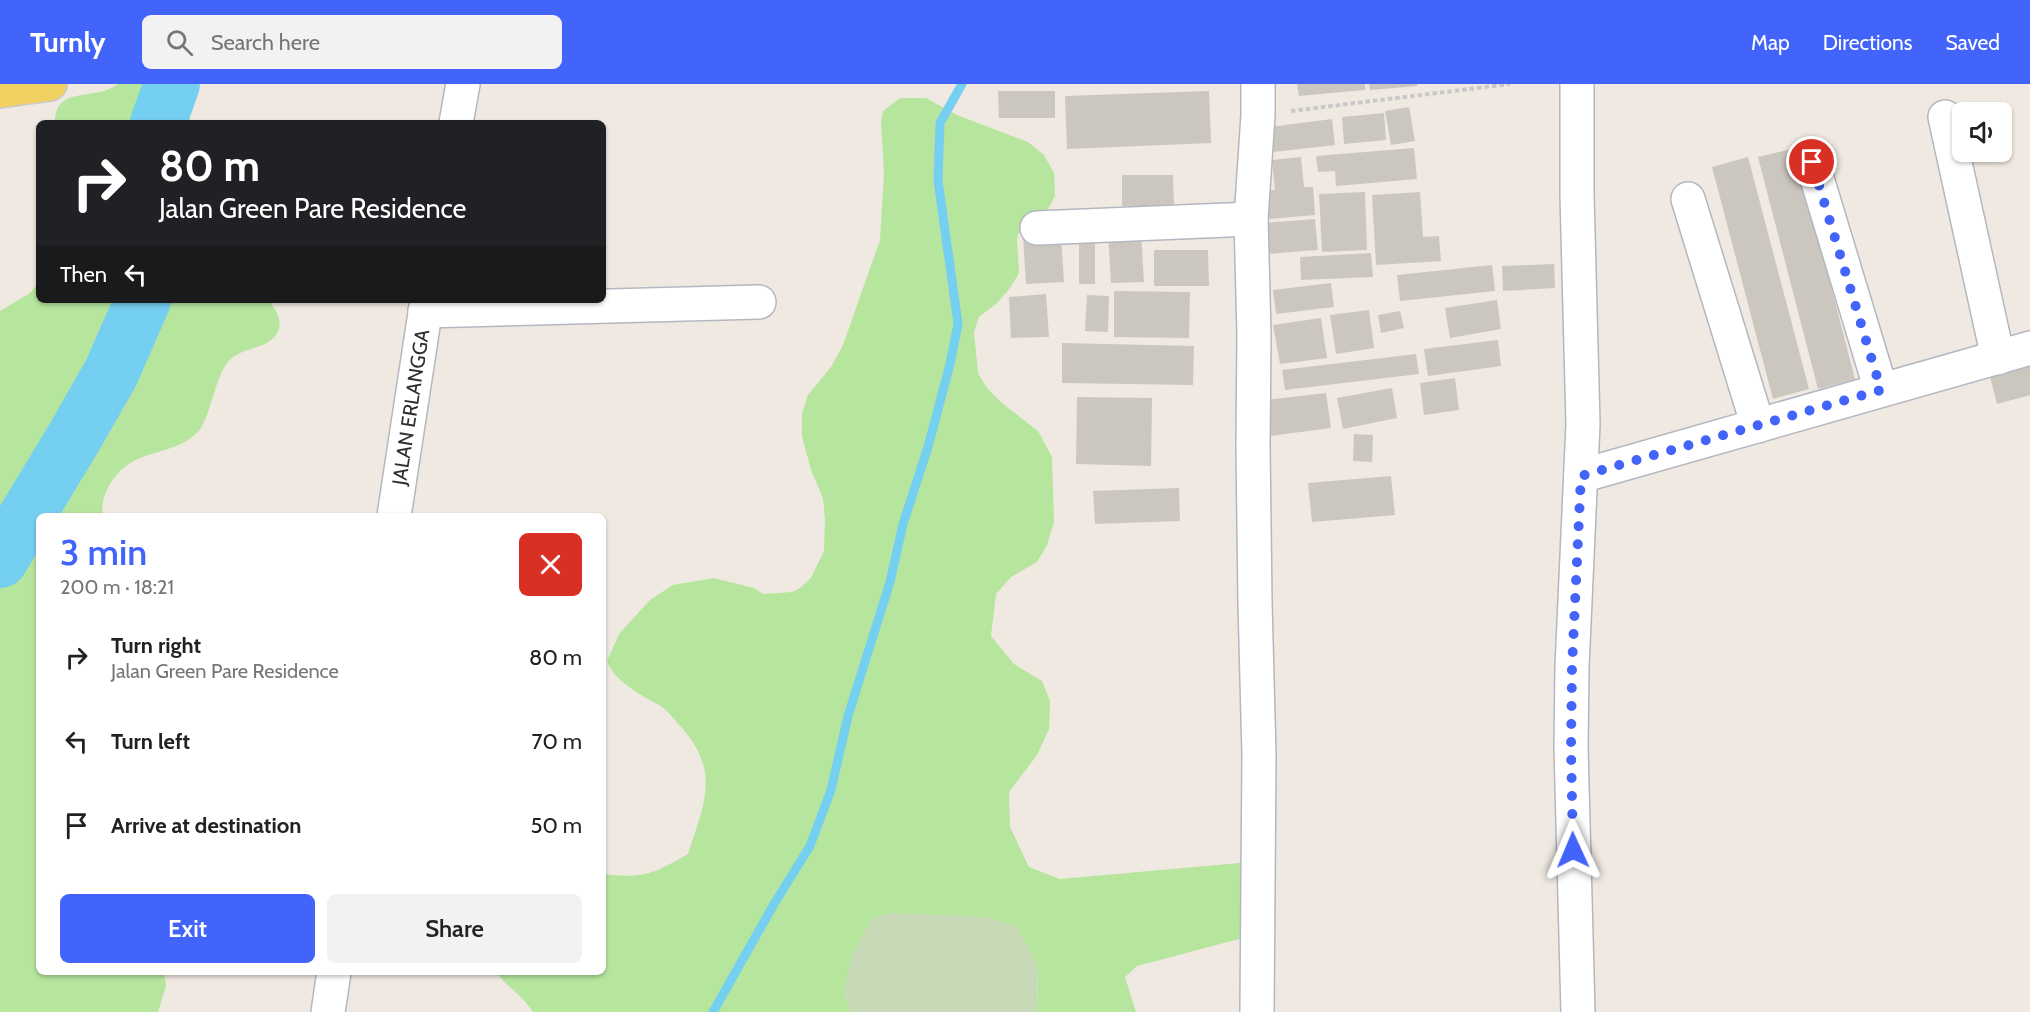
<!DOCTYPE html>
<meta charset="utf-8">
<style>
body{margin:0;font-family:Cabin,sans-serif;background:#f2f2f2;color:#222;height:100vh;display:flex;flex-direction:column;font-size:22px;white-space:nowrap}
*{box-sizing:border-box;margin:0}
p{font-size:20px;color:#767676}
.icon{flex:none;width:33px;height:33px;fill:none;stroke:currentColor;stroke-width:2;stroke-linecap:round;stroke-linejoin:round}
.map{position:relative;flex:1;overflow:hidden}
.details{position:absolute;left:36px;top:429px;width:570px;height:462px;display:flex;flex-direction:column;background:#fff;border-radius:9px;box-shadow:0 2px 4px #0004}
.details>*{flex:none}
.hud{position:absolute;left:36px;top:36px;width:570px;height:183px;border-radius:9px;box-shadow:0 2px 4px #0004;background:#202124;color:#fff;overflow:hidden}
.buttons{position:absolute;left:1952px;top:18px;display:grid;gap:12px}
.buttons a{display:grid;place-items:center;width:60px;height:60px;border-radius:9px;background:#fff;box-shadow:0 2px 4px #0004;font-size:30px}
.pin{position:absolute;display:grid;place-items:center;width:51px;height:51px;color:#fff;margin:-26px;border:3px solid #fff;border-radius:50%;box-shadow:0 2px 6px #0007}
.me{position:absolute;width:66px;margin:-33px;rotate:359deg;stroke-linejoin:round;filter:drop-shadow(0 0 4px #0008)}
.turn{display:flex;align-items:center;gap:21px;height:126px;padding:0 24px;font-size:27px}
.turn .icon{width:78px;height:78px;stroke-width:2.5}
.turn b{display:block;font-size:42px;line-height:51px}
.then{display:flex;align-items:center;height:57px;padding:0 24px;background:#0003;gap:12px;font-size:22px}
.round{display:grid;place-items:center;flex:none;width:63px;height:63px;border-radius:9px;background:#f2f2f2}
.headline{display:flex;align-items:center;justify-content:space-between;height:102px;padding:0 24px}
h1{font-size:36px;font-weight:600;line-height:45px;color:#4264fb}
.button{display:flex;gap:12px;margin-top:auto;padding:12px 24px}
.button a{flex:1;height:69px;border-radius:9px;background:#4264fb;color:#fff;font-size:24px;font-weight:600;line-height:69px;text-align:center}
.button a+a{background:#f2f2f2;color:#222}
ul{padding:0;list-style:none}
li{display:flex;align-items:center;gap:18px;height:84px;padding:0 24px}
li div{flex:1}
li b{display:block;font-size:22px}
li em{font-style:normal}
header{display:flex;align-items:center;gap:36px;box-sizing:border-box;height:84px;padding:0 30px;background:#4264fb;color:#fff}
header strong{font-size:28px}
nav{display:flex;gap:33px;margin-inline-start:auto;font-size:21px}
.search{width:420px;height:54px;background:#f2f2f2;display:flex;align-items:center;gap:15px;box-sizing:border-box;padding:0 21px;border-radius:9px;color:#767676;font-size:22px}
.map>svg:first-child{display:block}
.green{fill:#b6e59e}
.cemetery{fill:#c8d9b8}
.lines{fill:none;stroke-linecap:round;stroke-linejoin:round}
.stream{stroke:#75cff0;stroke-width:9}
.river{stroke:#75cff0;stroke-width:56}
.building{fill:#cbc7bf}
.minor-casing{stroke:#b4b7c1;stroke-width:36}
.primary-casing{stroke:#c9c9c9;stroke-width:36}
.path{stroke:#c9c9c9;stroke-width:4;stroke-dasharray:4.5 3;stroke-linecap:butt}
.minor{stroke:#fff;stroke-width:33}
.primary{stroke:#f2d163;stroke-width:33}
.route{stroke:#4264fb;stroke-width:10;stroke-dasharray:0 18}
.labels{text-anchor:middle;stroke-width:5;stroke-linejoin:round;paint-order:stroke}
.street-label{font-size:20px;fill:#2e2e2e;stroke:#fff}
</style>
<header>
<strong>Turnly</strong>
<div class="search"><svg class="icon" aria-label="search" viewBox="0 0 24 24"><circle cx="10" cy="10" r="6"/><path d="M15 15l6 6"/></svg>Search here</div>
<nav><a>Map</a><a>Directions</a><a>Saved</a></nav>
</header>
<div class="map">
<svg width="2030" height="928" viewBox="0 0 2030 928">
<rect width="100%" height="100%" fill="#efe9e1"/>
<!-- green -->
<g class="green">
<path d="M118,0h60l9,31 6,8h-138c0,-39 40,-21 63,-39z"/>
<path d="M900,14h26l31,17 71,27 16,13 10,18 1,23 -7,13 -30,25 -1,7 2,32 -9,15 -14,16 -17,13 -5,15 4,41 9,15 16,16 35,27 14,26 2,65 -7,23 -10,17 -26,15 -15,17 -5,42 23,28 28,17 8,20 -1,28 -12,26 -28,37 1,35 19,40 31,12 191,-17 7,72 -121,32 -12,11 11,35h-99l1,-46 -194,26 7,20h-318c-10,-16 -26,-25 -37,-40h107v-98c41,5 50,0 85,-20 16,-51 33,-81 -6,-126 -7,-7 -14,-18 -23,-23 -18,-10 -45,-24 -52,-44l12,-27 31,-34 23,-15 41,-7 40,10 9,6 29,-2 8,-4 11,-10 13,-27 1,-32 -2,-21 -12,-28 -9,-34v-23l6,-18 23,-28 12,-22 37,-105 4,-67 -3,-52 2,-10z"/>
<path d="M39,198v18h230c6,9 15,22 8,33 -11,19 -39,12 -52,33 -10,15 -17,58 -28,67 -29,27 -68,12 -90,57 -4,8 -6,17 -4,26h-64v456h125l2,14 -8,26h-158v-701l30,-18z"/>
</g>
<!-- cemetery -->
<path class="cemetery" d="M891,829l96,4 29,9 22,40 -1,46h-186l-7,-20 8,-37 20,-36z"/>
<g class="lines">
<!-- stream -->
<path class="stream" d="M713,928l61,-108 36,-58 21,-56 17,-74 42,-134 13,-58 25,-77 22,-83 8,-40 -20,-144 2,-57 22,-39"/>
<!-- river -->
<g class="river">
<path d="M158,39l14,-39"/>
<path d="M0,476l75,-124 36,-63 32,-73"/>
</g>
</g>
<!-- building -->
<g class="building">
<path d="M1297,0h68v6l-66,6z"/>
<path d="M1369,0h48v2l-47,4z"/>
<path d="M998,7h57v27h-56z"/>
<path d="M1209,7l2,52 -144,6 -2,-53z"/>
<path d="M1409,23l6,34 -24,4 -6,-34z"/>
<path d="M1384,29l2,27 -42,4 -2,-27z"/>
<path d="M1332,35l3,26 -61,7 -4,-25z"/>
<path d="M1414,64l3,31 -81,7 -1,-15 -17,1 -2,-16z"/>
<path d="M1795,64l60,231 -37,10 -60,-232z"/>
<path d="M1301,73l3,30h9l2,28 -46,4 -3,-29h9l-3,-30z"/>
<path d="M1748,73l61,232 -36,10 -61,-232z"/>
<path d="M1122,91h51l1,31h-52z"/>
<path d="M1365,108l2,58 -45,2 -3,-58z"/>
<path d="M1420,108l3,45 16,-1 2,25 -65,4 -4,-70z"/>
<path d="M1315,135l3,31 -50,4 -3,-31z"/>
<path d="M1141,149l3,49 -33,1 -3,-48z"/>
<path d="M1061,150l3,48 -38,2 -3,-48z"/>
<path d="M1079,156l16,1v43h-16z"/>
<path d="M1154,166h54l1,36h-55z"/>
<path d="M1371,169l2,24 -72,3 -1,-23z"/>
<path d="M1554,180l1,24 -52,3 -1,-25z"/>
<path d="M1492,181l3,26 -95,10 -3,-26z"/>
<path d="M1331,199l3,24 -58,7 -3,-24z"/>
<path d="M1114,207l76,1 -1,46 -75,-1z"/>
<path d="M1046,210l3,43 -38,1 -2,-41z"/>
<path d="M1087,211l22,1 -1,36 -23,-1z"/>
<path d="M1497,216l4,29 -51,9 -5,-30z"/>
<path d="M1369,226l5,38 -38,6 -6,-39z"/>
<path d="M1400,227l4,17 -23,5 -3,-18z"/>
<path d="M1321,234l6,40 -47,6 -7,-39z"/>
<path d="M1498,256l3,26 -73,10 -4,-27z"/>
<path d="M1062,259l132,3 -1,39 -131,-2z"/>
<path d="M1416,270l3,20 -134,16 -3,-20z"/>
<path d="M2030,271v40l-33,9 -10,-39z"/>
<path d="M1455,294l4,32 -35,5 -4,-32z"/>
<path d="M1392,304l5,30 -54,11 -6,-31z"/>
<path d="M1326,309l5,35 -68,9 -5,-36z"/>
<path d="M1077,313l75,1 -1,68 -75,-2z"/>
<path d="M1354,350l19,1 -1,27 -19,-1z"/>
<path d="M1391,392l4,39 -83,7 -4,-39z"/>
<path d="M1179,404l1,33 -85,3 -2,-33z"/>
</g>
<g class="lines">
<defs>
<g id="minor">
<path d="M1577,0v111l6,229 -11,243 -1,80 7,265"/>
<path d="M1945,33l53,241"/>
<path d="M456,39l7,-39"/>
<path d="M1812,78l69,228"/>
<path d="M1688,115l70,227"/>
<path d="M1037,144l214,-9"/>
<path d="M425,227l334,-9"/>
<path d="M1581,392l449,-128"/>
<path id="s1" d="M394,432l33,-216"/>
<path d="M328,928l6,-40"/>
<path d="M1257,928l2,-257 -4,-152 -2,-157 1,-112 -3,-115 7,-104v-31"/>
</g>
<path id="primary" d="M0,7l50,-7"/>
</defs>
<!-- minor casing -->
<use href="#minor" class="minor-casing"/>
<!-- primary casing -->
<use href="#primary" class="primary-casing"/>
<!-- path -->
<path class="path" d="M1291,27l219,-27"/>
<!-- minor -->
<use href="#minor" class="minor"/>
<!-- primary -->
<use href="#primary" class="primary"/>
</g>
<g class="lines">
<!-- route -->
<path class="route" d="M1573,766l-2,-103 1,-80 9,-191 300,-86 -69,-228"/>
</g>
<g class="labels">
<!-- street labels -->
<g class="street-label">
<text dy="7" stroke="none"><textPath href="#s1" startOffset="110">JALAN ERLANGGA</textPath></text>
</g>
</g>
</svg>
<div class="buttons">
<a><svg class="icon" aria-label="sound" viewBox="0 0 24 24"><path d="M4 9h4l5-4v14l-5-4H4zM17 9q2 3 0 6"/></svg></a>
</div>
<div class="pin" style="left:1812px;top:78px;background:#d93025"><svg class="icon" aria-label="arrive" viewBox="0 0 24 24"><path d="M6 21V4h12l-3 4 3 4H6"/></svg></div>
<svg class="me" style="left:1573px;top:766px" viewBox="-20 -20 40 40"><path d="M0-17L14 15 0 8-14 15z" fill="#4264fb" stroke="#fff" stroke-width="4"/></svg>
<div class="hud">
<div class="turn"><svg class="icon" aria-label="right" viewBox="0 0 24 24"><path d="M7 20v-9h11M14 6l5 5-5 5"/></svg><div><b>80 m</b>Jalan Green Pare Residence</div></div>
<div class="then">Then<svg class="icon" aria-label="left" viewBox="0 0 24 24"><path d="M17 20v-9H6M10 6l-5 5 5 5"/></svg></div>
</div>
<section class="details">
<div class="headline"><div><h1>3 min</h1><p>200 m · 18:21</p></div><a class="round" style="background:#d93025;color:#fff"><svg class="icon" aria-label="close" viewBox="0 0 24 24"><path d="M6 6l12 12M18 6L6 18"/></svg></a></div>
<ul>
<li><svg class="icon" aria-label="right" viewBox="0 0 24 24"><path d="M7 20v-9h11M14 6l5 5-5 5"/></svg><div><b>Turn right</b><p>Jalan Green Pare Residence</p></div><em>80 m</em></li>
<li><svg class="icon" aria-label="left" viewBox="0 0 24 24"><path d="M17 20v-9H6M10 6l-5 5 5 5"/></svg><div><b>Turn left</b></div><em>70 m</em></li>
<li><svg class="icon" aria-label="arrive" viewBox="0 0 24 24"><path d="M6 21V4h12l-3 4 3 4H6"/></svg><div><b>Arrive at destination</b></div><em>50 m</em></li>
</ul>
<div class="button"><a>Exit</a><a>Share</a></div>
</section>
</div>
